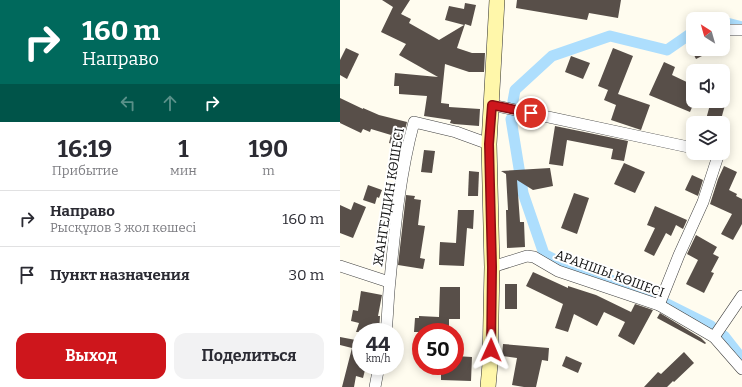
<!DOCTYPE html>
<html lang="ru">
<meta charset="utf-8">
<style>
body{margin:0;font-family:Bitter,serif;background:#f2f2f3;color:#2b2b33;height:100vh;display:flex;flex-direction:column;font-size:15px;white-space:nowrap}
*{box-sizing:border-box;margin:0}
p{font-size:13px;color:#7c7c81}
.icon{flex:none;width:22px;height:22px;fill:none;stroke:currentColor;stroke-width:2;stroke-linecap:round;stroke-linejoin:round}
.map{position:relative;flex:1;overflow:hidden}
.side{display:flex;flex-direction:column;background:#fff;width:340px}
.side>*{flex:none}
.hud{background:#00695c;color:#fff;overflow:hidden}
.needle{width:26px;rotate:323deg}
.buttons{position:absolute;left:346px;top:12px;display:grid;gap:8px}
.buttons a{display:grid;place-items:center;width:44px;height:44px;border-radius:8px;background:#fff;box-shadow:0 2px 10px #0003;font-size:20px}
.speed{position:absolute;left:12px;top:323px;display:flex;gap:8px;font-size:20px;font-weight:700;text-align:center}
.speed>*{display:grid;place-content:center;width:52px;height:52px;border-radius:50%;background:#fff;box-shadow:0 2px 10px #0003;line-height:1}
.speed small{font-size:10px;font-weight:400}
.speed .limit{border:6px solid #d22;background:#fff;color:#111}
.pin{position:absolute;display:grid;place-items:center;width:34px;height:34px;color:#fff;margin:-17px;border:2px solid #fff;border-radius:50%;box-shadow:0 1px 4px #0007}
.me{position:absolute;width:44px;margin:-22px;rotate:1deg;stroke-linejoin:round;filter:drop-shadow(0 0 3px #0008)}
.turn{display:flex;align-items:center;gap:14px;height:84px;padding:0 16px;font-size:18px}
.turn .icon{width:52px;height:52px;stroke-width:2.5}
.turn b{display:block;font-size:28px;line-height:34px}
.lanes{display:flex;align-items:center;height:38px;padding:0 16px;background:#0003;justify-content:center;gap:20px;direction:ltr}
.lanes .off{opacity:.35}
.eta{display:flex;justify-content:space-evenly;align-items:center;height:68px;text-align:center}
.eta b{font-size:24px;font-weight:700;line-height:28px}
.action{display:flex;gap:8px;margin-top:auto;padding:8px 16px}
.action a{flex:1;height:46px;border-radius:12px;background:#ce161c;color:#fff;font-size:16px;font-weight:700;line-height:46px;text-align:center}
.action a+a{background:#f2f2f3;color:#2b2b33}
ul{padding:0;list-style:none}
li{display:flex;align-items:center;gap:12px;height:56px;padding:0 16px;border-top:1px solid #e1e1e2}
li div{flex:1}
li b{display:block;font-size:15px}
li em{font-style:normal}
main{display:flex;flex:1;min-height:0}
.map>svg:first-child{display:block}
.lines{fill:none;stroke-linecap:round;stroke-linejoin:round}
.canal{stroke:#addefd;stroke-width:11}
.building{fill:#584f49}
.minor-casing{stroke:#414141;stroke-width:12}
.secondary-casing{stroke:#303030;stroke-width:16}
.minor{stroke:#fff;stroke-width:11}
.secondary{stroke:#fff7aa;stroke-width:15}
.route-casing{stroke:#860e12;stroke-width:10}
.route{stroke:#ce161c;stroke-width:7}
.labels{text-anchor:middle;stroke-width:4;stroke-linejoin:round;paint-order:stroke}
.street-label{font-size:13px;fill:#0e0e0e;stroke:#fff}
</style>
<main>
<section class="side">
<div class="hud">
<div class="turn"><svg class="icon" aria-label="right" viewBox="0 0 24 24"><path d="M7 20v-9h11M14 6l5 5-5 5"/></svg><div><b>160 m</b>Направо</div></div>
<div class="lanes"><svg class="icon off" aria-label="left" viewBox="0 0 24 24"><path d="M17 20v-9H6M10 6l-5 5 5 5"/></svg><svg class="icon off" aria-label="ahead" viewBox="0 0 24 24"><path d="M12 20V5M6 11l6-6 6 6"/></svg><svg class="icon" aria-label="right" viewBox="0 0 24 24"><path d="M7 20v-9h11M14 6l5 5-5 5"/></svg></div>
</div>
<div class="eta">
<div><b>16:19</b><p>Прибытие</p></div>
<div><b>1</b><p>мин</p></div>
<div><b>190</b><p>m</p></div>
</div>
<ul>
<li><svg class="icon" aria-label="right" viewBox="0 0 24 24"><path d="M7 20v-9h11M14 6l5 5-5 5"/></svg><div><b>Направо</b><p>Рысқұлов 3 жол көшесі</p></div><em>160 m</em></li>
<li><svg class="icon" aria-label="arrive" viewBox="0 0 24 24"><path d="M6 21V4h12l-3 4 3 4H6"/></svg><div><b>Пункт назначения</b></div><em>30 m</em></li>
</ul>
<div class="action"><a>Выход</a><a>Поделиться</a></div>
</section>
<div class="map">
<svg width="402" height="387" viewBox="0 0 402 387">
<rect width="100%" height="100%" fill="#fffcef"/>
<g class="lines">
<!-- canal -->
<g class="canal">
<path d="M383,22l19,5"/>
<path d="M173,101l2,-11 37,-34 58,-20 57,14 26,-18"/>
<path d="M171,119l12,74 21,61 19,10 77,26 10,5"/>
<path d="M325,303l46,23"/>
<path d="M384,336l18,23"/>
</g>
</g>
<!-- building -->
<g class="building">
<path d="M42,0h28l-9,14 10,5 -2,4 30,17 25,-15 -19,-5 4,-14 15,3 1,-6 11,2 -5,21 -6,-2 -8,24 15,5h13l-1,19h-15l-24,-8 -4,39 8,1v3l31,2 -1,17 -25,-2 -4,-1 1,-3 -27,-4 3,-20 -28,-2v-8h-5l1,-13 43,4 -39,-22 7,-11 -25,-12 12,-25z"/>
<path d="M177,0h104l-3,18 -29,-5 -2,7 -71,-12z"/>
<path d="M6,48l13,6 -12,25 -7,-4v-15z"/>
<path d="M273,48l20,8 -15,38 32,11 -9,25 -30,-10 5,-15 -12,-5 4,-10 -10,-4z"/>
<path d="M351,49h25l-20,10z"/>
<path d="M231,56l19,7 -7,16 -18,-7z"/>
<path d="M324,62l11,5 -3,8 21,10v20l-3,7 -41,-17z"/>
<path d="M0,98l23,11v-1l16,7 28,7 -6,24 -12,-3 2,-8 -20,-6 -1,3 -7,-3 -2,4 -21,-10z"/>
<path d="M371,101l14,4 -5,18h-15z"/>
<path d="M215,126l73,15 -4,20 -13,-2 2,-10 -46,-9 -4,26 -14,-2z"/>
<path d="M84,150l11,1 -3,22 -11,-1z"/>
<path d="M284,163l21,9 -10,21 -21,-9z"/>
<path d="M384,166l13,6 -8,18 8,4 -1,2 6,3v25l-9,16 -12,-6 11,-20 -22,-10 8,-25z"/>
<path d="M210,168l3,18 -20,4 -16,-10 3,42h4l1,25 -18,1 -1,-38h2l-2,-36 -5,-3z"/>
<path d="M129,171l10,1 -1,24h-10z"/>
<path d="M352,175l11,5 -5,16 -13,-6z"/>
<path d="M28,185l14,5 -3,8 -2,-1 -2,7 -12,-4z"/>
<path d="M234,193l15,5 -12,36 -16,-6z"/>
<path d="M66,195l9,1 -1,3 7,1 -3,25 7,1 -5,32 5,1 -2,10 -25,-4z"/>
<path d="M14,202l12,5 -13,31 -13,-5v-28l11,5z"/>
<path d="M315,206l32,14 -4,9 -7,-4 -5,11 -5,-3 -12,23 -10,-5 11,-23 -8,-3z"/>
<path d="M118,210h16l-1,19 -6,-1 -3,38 -25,-1 1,-23 16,1z"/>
<path d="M356,235l21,12 -4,7 6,3 -8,15 3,1 -10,20 -18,-9 12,-24 -11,-6z"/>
<path d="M193,272l35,16v-2l28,9 35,17 4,-8 18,6 -19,35 -16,-9 7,-14 -21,-10 -7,14 -23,-12 -6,18 -13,-4 8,-24 -37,-18z"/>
<rect x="165" y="284" width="12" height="25"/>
<path d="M100,287h20v32h-11v13h-35l1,-14h4v-2l20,1z"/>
<path d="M21,291l21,4 -4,21h2l-1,16h-23l3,-9 -8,-2 2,-11 5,1z"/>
<path d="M320,313l41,25 5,5 -1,1 -48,-26z"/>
<path d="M0,337l21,4v25h5l-3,12 -7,-2 -2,11h-12l10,-39 -12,-3z"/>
<path d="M163,344l46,4 -1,13 -6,-1 -6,27h-12l-12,-2 5,-27 -15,-2z"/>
<path d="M344,352l10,11 -20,19 -1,-1 -6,6h-23l14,-15 3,2z"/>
<path d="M115,356l17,1 -1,24 -30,-1v-14h14z"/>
<path d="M226,356l16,7 -4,10 -16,-7z"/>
</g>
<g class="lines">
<defs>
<g id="minor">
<path d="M383,30h19"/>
<path d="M152,105l201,43"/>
<path d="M0,266l49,16"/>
<path d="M152,267l35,-11 7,1 24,14 101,34 55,32 28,32"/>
<path d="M319,305l20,-50 24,-53 16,-49h-2"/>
<path d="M46,332c2,-17 2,-35 4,-52 5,-53 10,-107 24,-158l42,10 33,12"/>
<path d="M374,337l28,-41"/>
<path d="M35,387l4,-21"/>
</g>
<path id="secondary" d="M148,387l2,-23 2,-97 -3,-123 8,-144"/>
</defs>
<!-- minor casing -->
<use href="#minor" class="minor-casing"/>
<!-- secondary casing -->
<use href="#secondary" class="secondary-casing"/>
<!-- minor -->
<use href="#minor" class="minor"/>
<!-- secondary -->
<use href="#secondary" class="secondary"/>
</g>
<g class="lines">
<defs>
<path id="route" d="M151,350l1,-83 -3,-123 3,-39 39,8"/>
</defs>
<!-- route casing -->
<use href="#route" class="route-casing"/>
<!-- route -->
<use href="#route" class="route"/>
</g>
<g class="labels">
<!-- street labels -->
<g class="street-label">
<text transform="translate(48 197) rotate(-81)" y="5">ЖАНГЕЛДИН КӨШЕСІ</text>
<text transform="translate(270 273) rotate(20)" y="5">АРАНШЫ КӨШЕСІ</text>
</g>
</g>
</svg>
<div class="buttons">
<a><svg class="needle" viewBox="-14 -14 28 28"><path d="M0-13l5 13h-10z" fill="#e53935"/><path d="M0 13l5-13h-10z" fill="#7c7c81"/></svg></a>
<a><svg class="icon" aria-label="sound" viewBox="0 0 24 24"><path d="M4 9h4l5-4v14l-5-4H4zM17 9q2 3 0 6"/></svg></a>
<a><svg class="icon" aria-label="layers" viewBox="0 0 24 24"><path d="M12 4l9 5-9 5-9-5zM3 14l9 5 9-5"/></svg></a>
</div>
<div class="speed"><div>44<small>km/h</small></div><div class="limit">50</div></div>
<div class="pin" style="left:191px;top:113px;background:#d93025"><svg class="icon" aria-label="arrive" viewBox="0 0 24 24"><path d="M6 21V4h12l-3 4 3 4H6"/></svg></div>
<svg class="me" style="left:151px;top:350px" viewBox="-20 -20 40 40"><path d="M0-17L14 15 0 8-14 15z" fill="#ce161c" stroke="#fff" stroke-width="4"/></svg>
</div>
</main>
